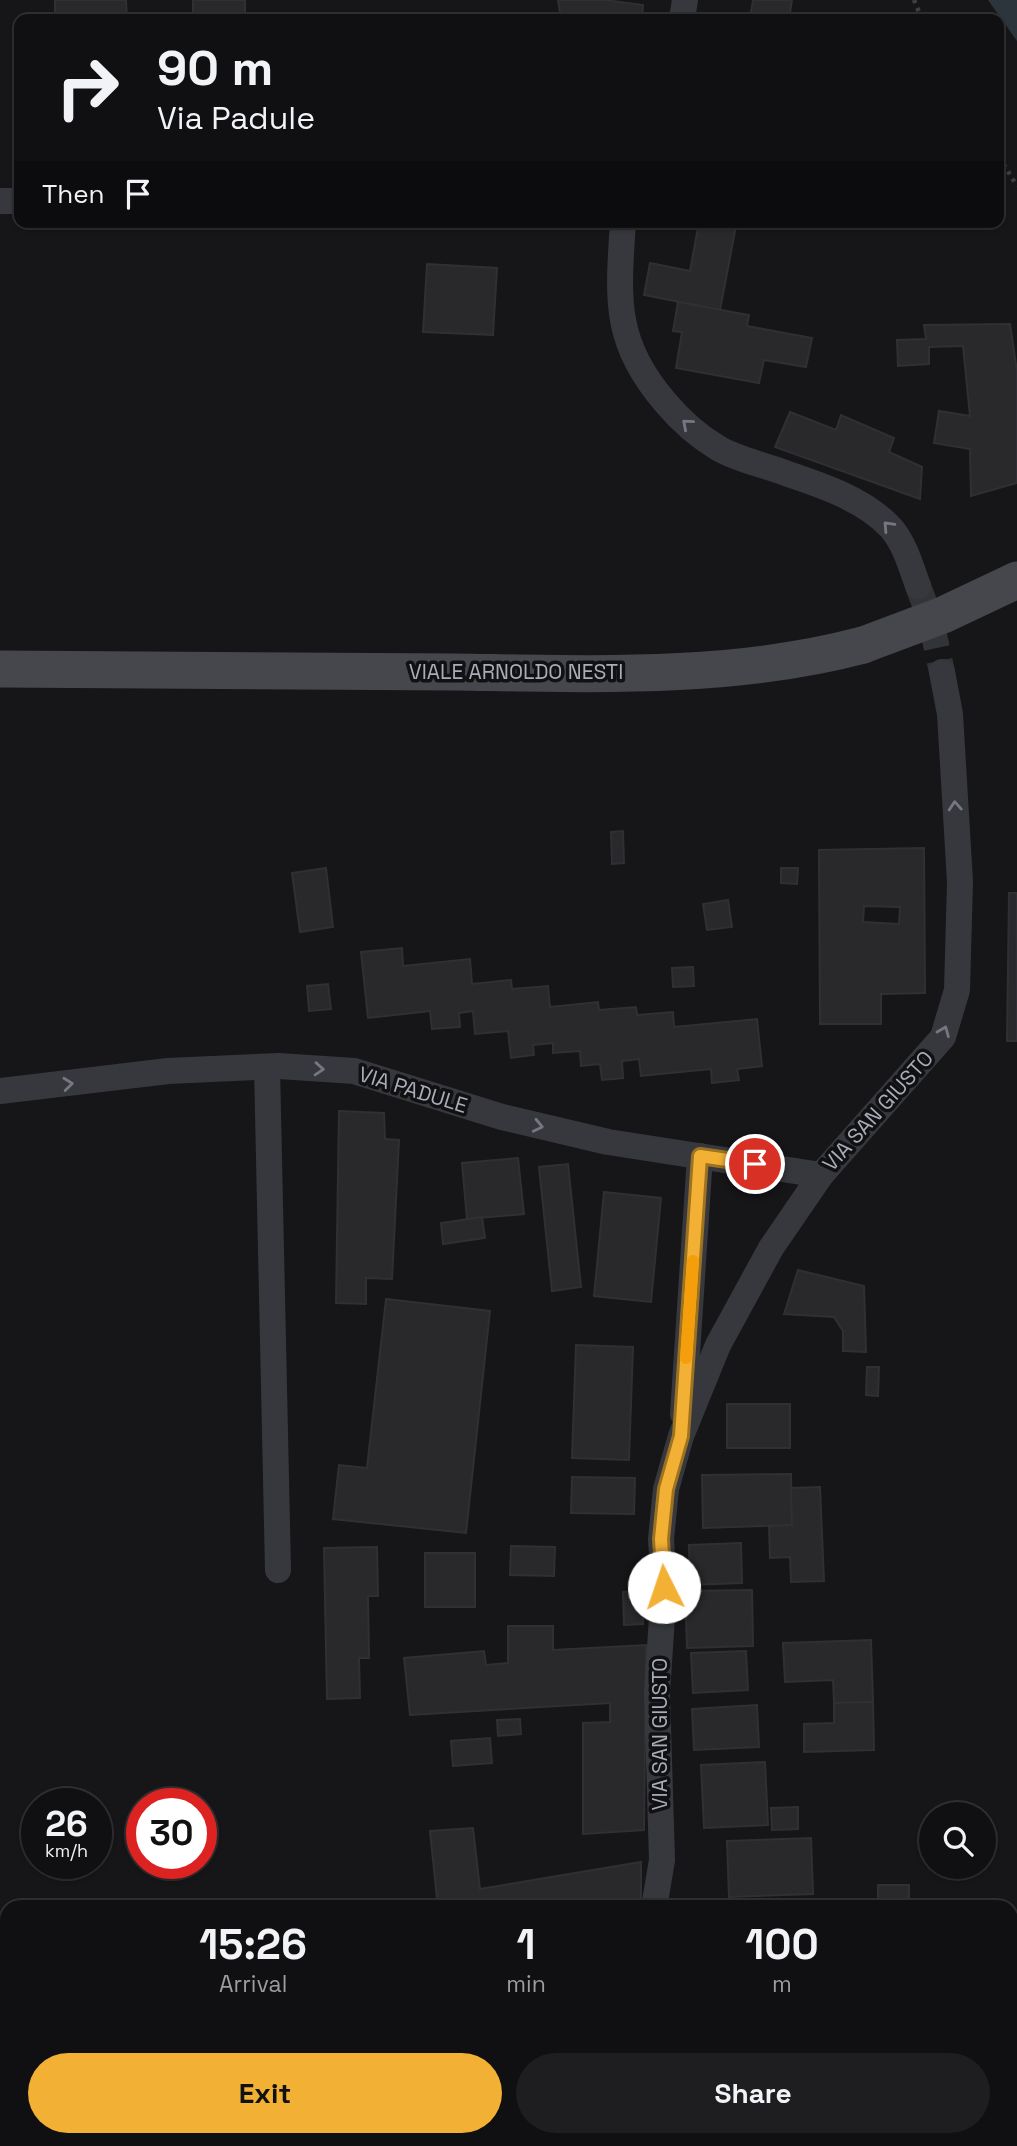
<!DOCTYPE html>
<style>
body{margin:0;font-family:"Space Grotesk",sans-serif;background:#1e1e20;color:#f1f3f6;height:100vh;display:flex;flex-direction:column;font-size:26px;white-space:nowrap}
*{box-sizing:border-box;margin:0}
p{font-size:23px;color:#9c9d9f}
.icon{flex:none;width:38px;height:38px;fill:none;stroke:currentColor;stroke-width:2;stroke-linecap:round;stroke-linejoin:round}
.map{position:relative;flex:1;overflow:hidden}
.panel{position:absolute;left:0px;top:1900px;width:1018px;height:247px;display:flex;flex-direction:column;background:#101012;border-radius:21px 21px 0 0;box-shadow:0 2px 5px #0004,0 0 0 2px #303032}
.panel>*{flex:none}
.banner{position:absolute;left:14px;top:14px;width:990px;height:214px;border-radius:14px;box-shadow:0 2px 5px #0004,0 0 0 2px #303032;background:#101012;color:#f1f3f6;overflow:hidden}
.tools{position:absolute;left:919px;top:1802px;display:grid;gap:14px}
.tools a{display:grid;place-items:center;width:77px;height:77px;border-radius:50%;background:#101012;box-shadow:0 2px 5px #0004,0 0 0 2px #303032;font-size:35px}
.speed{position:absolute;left:21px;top:1788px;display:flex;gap:14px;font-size:35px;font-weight:700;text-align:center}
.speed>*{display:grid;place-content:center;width:91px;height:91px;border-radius:50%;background:#101012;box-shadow:0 2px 5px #0004,0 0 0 2px #303032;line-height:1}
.speed small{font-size:18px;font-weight:400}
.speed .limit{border:10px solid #d22;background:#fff;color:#111}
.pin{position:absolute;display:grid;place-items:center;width:60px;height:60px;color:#fff;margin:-30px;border:4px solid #fff;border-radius:50%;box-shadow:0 2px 7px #0007}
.me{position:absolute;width:77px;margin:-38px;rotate:356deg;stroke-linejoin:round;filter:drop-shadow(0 0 5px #0008)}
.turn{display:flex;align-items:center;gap:24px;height:147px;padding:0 28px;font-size:32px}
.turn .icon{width:91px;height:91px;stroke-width:2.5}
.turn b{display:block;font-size:49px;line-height:60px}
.then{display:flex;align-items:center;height:66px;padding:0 28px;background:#0003;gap:14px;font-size:26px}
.eta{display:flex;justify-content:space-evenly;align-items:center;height:119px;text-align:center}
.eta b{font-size:42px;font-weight:700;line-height:49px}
.action{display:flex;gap:14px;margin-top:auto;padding:14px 28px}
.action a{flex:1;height:80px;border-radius:42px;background:#f2b134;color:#111;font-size:28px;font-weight:700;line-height:80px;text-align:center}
.action a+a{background:#1e1e20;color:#f1f3f6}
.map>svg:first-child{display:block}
.water{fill:#2c353c}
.building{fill:#29292c;stroke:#303034;stroke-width:2;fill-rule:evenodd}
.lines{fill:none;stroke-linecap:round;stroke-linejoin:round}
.street-tunnel{stroke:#333438;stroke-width:26;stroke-dasharray:26 13;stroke-linecap:butt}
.path{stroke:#3d3f44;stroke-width:4.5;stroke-dasharray:3.5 5;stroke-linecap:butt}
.street{stroke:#37383d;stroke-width:26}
.secondary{stroke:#45474d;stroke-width:37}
.secondary-bridge{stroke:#45474d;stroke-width:37}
.oneway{stroke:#757881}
.route-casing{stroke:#9d7322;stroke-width:18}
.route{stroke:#f2b134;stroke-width:12}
.slow{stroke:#f59e0b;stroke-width:12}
.labels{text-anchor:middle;stroke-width:7;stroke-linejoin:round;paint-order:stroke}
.street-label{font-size:21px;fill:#a8adb8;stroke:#111113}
</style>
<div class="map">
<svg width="1017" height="2146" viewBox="0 0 1017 2146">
<rect width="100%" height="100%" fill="#161618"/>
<!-- water -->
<path class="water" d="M988,0h29v41z"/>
<!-- building -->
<g class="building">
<path d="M55,0h71l1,19h-72z"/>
<path d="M193,0h52v19l-52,-2z"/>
<path d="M558,0h47l38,5 -1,14h-81z"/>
<path d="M753,0h39l-3,19h-39z"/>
<path d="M699,222l37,4 -16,84 -76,-15 6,-32 40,8z"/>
<path d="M427,264l70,4 -4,67 -70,-3z"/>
<path d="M678,302l71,13 -2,11 65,12 -6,29 -42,-7 -5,23 -83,-15 6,-36 -9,-1z"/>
<path d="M1010,324l7,47v112l-46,13 -1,-47 -36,-6 5,-32 31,5 -7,-70 -34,1v17l-31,2 -1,-26 29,-1 -2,-14z"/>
<path d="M790,412l46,18 5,-15 53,23 -5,14 33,15 -2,32 -145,-52z"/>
<path d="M623,831l1,32 -12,1 -1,-32z"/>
<path d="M924,848l1,145 -44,1v30h-61l-1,-174zM864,906l36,1 -1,17 -36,-2z"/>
<path d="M326,868l7,59 -33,5 -8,-59z"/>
<path d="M781,868h17l-1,16 -16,-1z"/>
<path d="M1009,893h8v148h-10z"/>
<path d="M728,900l4,27 -25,3 -4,-26z"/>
<path d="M402,948l1,18 67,-7 2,25 39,-4 1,9 36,-3 2,21 48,-5 1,8 37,-3 1,8 36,-3 1,15 83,-8 5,47 -25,3 2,11 -27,3 -1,-14 -70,7 -2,-17 -17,2 1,17 -21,2 -2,-16 -19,2 -1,-15 -27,2v-10l-20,2 1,10 -23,3 -3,-27 -33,3 -2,-23 -14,2 1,14 -28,2 -2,-18 -62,7 -7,-66z"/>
<path d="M693,967l1,19 -21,1 -1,-19z"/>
<path d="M328,984l3,25 -22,2 -2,-25z"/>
<path d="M339,1111l45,2 1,26 14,1 -7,139 -26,-1v26l-30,-1z"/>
<path d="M518,1158l6,56 -57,5 -5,-56z"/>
<path d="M568,1164l13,123 -29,4 -13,-124z"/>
<path d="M604,1192l57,6 -10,104 -57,-6z"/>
<path d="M482,1217l3,21 -42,6 -2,-21z"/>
<path d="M798,1270l66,16 2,66 -23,-1v-20l-9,-14 -50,-3z"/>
<path d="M386,1299l104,12 -24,222 -133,-14 6,-54 28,3z"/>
<path d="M576,1345l57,2 -4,113 -57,-2z"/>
<path d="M867,1367h12l-1,29 -12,-1z"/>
<rect x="727" y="1404" width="63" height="44"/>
<path d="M791,1474l1,51 -89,3 -1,-53z"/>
<path d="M572,1477l63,1 -1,36 -63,-1z"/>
<path d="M820,1487l4,94 -33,1 -1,-25 -20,1 -1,-32 23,-1 -1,-37z"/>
<path d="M741,1543l1,40 -52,2 -1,-40z"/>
<path d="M511,1546l44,1 -1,29 -44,-1z"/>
<path d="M377,1547l1,49h-10l1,62h-10l1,40 -33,1 -3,-151z"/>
<rect x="425" y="1553" width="50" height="54"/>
<path d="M752,1590l1,56 -66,2 -2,-57z"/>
<path d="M642,1591l1,33 -19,1 -1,-33z"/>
<path d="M508,1626h45v24l93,-5 -2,185 -61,4v-111l27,-1v-19l-200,12 -6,-57 80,-7 2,14 22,-2z"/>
<path d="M871,1640l2,62 -39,1 -1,-23 -48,2 -2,-39z"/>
<path d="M746,1651l2,39 -55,3 -2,-40z"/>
<path d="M873,1702l1,48 -70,2v-28l30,-1v-20z"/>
<path d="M757,1705l2,42 -65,3 -2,-41z"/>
<path d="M520,1719l1,15 -23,2 -1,-16z"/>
<path d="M490,1738l2,25 -39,3 -2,-25z"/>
<path d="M765,1762l3,63 -64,3 -3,-63z"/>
<path d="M798,1807v22l-26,1 -1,-22z"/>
<path d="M473,1828l7,61 161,-27v46h-203l-8,-77z"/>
<path d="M811,1838l2,56 -84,3 -2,-56z"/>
<rect x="878" y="1885" width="31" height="23"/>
<path d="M359,2140h157l2,6h-183z"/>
<path d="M930,2140h38v6h-37z"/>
</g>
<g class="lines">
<!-- street-tunnel -->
<path class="street-tunnel" d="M918,586l13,35 11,51"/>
<!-- path -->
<g class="path">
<path d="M914,0l8,19"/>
<path d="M999,157l18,29"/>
</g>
<!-- street -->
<g class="street">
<path d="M682,19l3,-19"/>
<path d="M0,201h19"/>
<path d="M623,222c-5,76 -10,120 42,180 15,18 33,34 53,46 20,12 48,17 70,26 36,12 77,26 103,54 14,16 20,39 27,58"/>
<path d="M267,1067l11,503"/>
<path d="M0,1091l168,-20 111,-5 75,5 148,46 106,25 213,33"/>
<path d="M683,1414l17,-258"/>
<path d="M654,1908l8,-48 -5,-167 7,-106 -3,-48 5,-50 15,-53 37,-91 53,-97 50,-73 122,-138 14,-47 3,-108 -10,-168 -8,-42"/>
<path d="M589,2146l2,-6"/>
</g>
<!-- secondary -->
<path class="secondary" d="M0,669c152,1 304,2 456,3 136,2 275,8 407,-27"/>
<!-- secondary-bridge -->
<path class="secondary-bridge" d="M863,645l80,-30 74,-35"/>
</g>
<!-- one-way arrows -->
<defs><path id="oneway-chevron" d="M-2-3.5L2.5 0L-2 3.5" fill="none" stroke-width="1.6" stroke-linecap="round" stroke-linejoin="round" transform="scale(1.75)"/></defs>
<g class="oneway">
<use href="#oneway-chevron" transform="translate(687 424) rotate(-139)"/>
<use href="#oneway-chevron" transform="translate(888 526) rotate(-133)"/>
<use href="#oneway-chevron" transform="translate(955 806) rotate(-94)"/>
<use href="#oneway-chevron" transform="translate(944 1031) rotate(-68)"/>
<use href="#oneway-chevron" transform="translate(319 1069) rotate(4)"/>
<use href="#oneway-chevron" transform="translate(68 1084) rotate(-6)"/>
<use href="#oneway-chevron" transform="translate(538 1126) rotate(13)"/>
</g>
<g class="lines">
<defs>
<path id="route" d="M664,1587l-3,-48 5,-50 15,-53 19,-280 55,8"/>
</defs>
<!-- route casing -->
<use href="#route" class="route-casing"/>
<!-- route -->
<use href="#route" class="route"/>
<!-- slow -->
<path class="slow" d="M686,1358l7,-97"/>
</g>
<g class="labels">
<!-- street labels -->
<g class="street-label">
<text x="516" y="679">VIALE ARNOLDO NESTI</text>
<text transform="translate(413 1090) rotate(17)" y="7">VIA PADULE</text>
<text transform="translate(878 1111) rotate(-48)" y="7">VIA SAN GIUSTO</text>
<text transform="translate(660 1734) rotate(-90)" y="7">VIA SAN GIUSTO</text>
</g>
</g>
</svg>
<div class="tools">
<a><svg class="icon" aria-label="search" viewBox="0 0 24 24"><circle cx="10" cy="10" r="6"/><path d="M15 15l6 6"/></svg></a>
</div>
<div class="speed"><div>26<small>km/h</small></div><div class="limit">30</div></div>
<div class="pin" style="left:755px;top:1164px;background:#d93025"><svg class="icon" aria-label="arrive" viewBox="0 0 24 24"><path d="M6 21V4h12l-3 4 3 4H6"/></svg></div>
<svg class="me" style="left:664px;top:1587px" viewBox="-20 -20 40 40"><circle r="19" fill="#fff"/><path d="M0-13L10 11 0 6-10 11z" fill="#f2b134"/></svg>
<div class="banner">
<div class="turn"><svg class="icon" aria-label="right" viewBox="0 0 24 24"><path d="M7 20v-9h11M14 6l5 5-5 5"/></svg><div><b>90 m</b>Via Padule</div></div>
<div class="then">Then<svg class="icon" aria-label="arrive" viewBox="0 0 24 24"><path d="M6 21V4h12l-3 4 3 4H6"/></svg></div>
</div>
<section class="panel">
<div class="eta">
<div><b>15:26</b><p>Arrival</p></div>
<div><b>1</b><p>min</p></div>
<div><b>100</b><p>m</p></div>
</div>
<div class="action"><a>Exit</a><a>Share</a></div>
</section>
</div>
